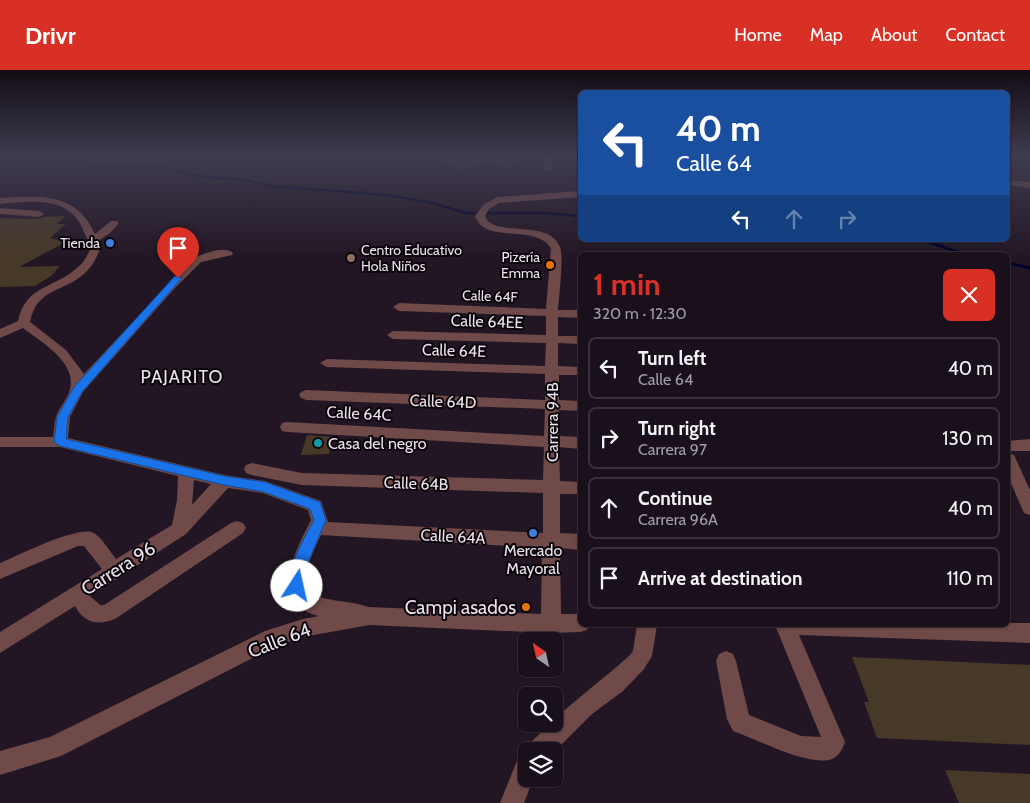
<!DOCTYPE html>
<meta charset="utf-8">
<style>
body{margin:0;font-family:Cabin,sans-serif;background:#271e28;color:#f1f3f6;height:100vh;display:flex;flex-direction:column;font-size:19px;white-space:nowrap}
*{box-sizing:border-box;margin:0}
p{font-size:16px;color:#9f9da3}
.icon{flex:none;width:28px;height:28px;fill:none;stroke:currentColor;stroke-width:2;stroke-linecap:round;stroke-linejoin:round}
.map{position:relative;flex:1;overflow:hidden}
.details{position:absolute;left:578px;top:182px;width:432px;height:375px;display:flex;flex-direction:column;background:#1a101b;border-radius:8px;box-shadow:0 1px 4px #0004,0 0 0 1px #38303a}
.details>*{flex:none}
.top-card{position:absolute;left:578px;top:20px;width:432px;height:152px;border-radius:8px;box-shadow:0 1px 4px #0004,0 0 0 1px #38303a;background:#1a4fa0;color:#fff;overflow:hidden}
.needle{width:32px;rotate:326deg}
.buttons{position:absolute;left:518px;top:562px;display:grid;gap:10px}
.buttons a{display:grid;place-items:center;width:45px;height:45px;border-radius:8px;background:#1a101b;box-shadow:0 1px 4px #0004,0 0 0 1px #38303a;font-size:25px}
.pin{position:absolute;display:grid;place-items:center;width:42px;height:42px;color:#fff;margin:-51px -21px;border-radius:50% 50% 50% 0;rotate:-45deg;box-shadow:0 0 5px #0007}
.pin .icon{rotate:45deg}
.me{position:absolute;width:55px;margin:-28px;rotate:10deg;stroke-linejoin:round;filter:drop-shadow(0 0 4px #0008)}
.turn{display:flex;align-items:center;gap:18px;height:105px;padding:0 15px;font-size:22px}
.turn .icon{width:65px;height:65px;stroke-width:2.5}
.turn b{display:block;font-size:35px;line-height:42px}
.lanes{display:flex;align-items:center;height:48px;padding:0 15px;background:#0003;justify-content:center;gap:25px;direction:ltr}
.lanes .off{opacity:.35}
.round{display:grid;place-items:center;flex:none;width:52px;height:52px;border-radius:8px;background:#271e28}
.overview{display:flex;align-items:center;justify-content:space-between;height:85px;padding:0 15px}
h1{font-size:30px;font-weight:700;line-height:38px;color:#d93025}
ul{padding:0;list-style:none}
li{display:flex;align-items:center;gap:15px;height:62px;margin:0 10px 8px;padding:0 5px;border:2px solid #38303a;border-radius:8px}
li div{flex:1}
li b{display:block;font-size:19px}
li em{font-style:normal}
header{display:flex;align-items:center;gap:30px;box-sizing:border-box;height:70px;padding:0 25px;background:#d93025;color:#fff}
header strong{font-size:24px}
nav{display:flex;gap:28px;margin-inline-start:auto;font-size:18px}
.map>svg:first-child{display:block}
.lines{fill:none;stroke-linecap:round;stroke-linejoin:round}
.stream-far1{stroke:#00012a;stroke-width:2.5}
.stream{stroke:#00012a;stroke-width:3}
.building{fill:#473928}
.minor{fill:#6f4a49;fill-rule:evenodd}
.route{fill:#1a73e8;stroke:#114b97}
.shop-dot{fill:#3f7fe0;stroke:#090409;stroke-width:2}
.education-dot{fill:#8d6e63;stroke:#090409;stroke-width:2}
.food-dot{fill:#e8710a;stroke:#090409;stroke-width:2}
.culture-dot{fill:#0f9aa8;stroke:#090409;stroke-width:2}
.labels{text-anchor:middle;stroke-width:4;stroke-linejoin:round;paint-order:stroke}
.far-poi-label{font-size:14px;fill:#ebe1ec;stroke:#090409;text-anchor:end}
.far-street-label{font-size:14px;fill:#ebe1ec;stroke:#090409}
.street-label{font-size:16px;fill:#ebe1ec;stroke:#090409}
.poi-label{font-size:16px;fill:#ebe1ec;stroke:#090409;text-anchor:start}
.neighbourhood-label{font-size:18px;letter-spacing:1px;fill:#ebe1ec;stroke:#090409}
.near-street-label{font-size:19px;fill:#ebe1ec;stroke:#090409}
.near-poi-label{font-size:19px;fill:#ebe1ec;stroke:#090409;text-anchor:end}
</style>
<header>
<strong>Drivr</strong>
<nav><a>Home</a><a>Map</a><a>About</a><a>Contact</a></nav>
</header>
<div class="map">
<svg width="1030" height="733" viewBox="0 0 1030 733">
<rect width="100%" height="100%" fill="#231624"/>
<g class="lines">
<!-- stream-far1 -->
<path class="stream-far1" d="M69,86l23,10 71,2 35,8 47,4 24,6 119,9 44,8 34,10h79l35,3"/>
<!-- stream -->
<g class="stream">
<path d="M923,170l43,15"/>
<path d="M1008,193l22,5"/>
</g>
</g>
<!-- building -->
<g class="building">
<path d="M431,86h74l16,6 -16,6 -17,-7 -26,9z"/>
<path d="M65,146l-8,8h9l-16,14 16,4 -47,25 41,-1 -9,10 -16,10 -35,1v-69l39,1 4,-2z"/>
<path d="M307,365l26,2 -4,17 -28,1z"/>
<path d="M852,587l178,8v80l-153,-7 -13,-36h5z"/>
<path d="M945,700l85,4v29h-71z"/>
</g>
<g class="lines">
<!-- minor -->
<g class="minor">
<path d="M544,86h8l-1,15 -7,-2z"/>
<path d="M1008,110l22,2v6l-22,-3z"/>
<path d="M580,121v6l-81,6 -10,6 -4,7c8,23 63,1 75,31 4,8 -1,51 -2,63h22v8l-22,-1v19h22v8l-22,-1v23l22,1v8h-21v25l21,1v10l-21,-1v26l21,1v12l-21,-2 1,34 20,1v12h-20v39l20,1v16l-20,-2 1,66h19v11h9l-2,5 -7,2 -29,1 -182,-8 -66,12 -27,9 -215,110 -61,19v-24l50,-14 215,-106 38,-12 16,-3c-53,-12 -23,-66 -8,-96l-3,-10 -45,-17 -35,-5 -42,46 -96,62 10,9h4l127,-82 6,-2 6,2 3,5 -3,5 -128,86c-17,7 -31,4 -40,-13l-75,47v-21l102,-63 -18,-23h-6l-78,33v-16c16,-7 81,-39 94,-30 9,6 16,19 22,26l56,-34 5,-25 1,-24 -118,-29h-60v-10h53c1,-7 1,-14 3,-20 3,-10 12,-18 14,-28 7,-27 -29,-47 -47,-61l-23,10v-9l18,-8c8,-37 37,-32 60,-54 7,-5 10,-13 13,-20 -5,-9 -8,-20 -14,-28 -17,-23 -52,-17 -77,-15v-6c41,-2 75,-7 95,36l16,-13h6l2,2 -9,10 -12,8 3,6c-4,9 -7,17 -14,24 -21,22 -50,15 -57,51l36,28 18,24 109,-116c11,-4 31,-13 40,-5l-1,2 -31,7 -27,27 -91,103 -13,25 -2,21 156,37 41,6 56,20 7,21 215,11v-40l-241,-8 -50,-10 -6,-2 -2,-4 2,-4 6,-2 50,10 241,7 1,-33 -257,-15 -5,-1 -2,-4 2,-4 5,-1 257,14 1,-27 -239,-9 -5,-2 -2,-3 2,-3 5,-2 239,10v-26l-218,-7 -7,-4 7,-4 218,7 1,-23 -153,-4 -6,-4 6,-4 153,4v-19l-147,-5 -6,-4 6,-4 147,6 5,-61c-17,-25 -66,-3 -76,-32l8,-11 14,-8zM194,410l17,4 -19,21zM321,465l221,13 -1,66 -173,-7c-19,-7 -44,-5 -59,-15 -8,-18 5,-42 12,-57z"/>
<path d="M0,138l39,3 5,3 -5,3 -39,-3z"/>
<path d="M1030,369v12h-22v-10z"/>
<path d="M1008,383l6,2 16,35v25l-6,-2 -16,-37z"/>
<path d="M1008,553h22v20l-231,-8 46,107c-2,6 -5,12 -11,16 -20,11 -72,-16 -93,-24l-8,-3 -6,-12 -11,-58 3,-7 7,-3 7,3 3,7 13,54 52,21 20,1 -46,-112h233z"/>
<path d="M637,555h20l-5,31 -8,13 -21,22 -31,23 -38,38 -27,-1 3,-8 20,-19h4v-4c24,-23 51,-42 76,-65l3,-4z"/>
<path d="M526,684v25h7l-9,24h-24l18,-45z"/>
</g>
</g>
<!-- sky -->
<linearGradient id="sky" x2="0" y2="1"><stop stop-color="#130c14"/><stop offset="0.46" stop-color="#3f3c50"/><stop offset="1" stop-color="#3f3c50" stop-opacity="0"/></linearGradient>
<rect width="1030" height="188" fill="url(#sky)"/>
<!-- route -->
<path class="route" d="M175,206l7,2 -100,114 -14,25 -2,22 158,37 41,6 55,20 6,18 -22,52v14l-2,5 -5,2 -5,-2c-9,-19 13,-54 22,-71l-4,-11 -46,-17 -40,-7 -164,-39 -6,-4 3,-25 17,-30z"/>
<!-- markers -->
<g class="shop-dot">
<circle cx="110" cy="173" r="5"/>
<circle cx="533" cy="463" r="5"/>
</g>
<circle class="education-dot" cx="351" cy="188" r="5"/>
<g class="food-dot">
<circle cx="550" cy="195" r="5"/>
<circle cx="526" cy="537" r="5"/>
</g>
<circle class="culture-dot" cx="318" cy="373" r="5"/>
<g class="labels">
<!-- far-poi labels -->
<g class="far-poi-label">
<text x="100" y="178">Tienda</text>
<text x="361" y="185" text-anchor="start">Centro Educativo<tspan x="361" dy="16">Hola Niños</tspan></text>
<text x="540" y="192">Pizería<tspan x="540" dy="16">Emma</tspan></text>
</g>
<!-- far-street labels -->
<g class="far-street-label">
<text transform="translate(490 226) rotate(2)" y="5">Calle 64F</text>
</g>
<!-- street labels -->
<g class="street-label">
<text transform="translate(487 251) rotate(2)" y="6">Calle 64EE</text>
<text transform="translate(454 280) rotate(2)" y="6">Calle 64E</text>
<text transform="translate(443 331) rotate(2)" y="6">Calle 64D</text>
<text transform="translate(359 343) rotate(3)" y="6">Calle 64C</text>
<text transform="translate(552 352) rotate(-90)" y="6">Carrera 94B</text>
<text transform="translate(416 413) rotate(2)" y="6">Calle 64B</text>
<text transform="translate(453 466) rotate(3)" y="6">Calle 64A</text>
</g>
<!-- poi labels -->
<g class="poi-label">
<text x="328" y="379">Casa del negro</text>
<text x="533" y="486" text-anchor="middle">Mercado<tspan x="533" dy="18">Mayoral</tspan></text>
</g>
<!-- neighbourhood labels -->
<g class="neighbourhood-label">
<text x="182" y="313">PAJARITO</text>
</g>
<!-- near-street labels -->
<g class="near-street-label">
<text transform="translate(118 498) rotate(-32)" y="7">Carrera 96</text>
<text transform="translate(279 570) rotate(-21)" y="7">Calle 64</text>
</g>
<!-- near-poi labels -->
<g class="near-poi-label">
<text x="516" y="544">Campi asados</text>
</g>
</g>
</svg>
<div class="buttons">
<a><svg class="needle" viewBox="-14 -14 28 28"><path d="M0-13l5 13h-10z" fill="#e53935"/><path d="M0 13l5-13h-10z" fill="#9f9da3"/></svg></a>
<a><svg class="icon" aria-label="search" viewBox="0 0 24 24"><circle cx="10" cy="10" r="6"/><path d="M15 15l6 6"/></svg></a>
<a><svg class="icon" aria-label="layers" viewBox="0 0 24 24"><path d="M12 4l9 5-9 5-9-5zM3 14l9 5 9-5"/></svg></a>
</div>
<div class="pin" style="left:178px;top:208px;background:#d93025"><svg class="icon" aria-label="arrive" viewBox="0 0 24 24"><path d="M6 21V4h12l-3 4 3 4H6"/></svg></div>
<svg class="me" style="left:297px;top:516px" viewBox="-20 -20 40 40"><circle r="19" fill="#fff"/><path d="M0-13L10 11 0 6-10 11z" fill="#1a73e8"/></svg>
<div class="top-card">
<div class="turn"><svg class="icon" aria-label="left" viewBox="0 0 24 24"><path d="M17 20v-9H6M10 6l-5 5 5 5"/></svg><div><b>40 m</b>Calle 64</div></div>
<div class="lanes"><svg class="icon" aria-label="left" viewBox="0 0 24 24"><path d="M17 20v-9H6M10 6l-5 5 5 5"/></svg><svg class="icon off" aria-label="ahead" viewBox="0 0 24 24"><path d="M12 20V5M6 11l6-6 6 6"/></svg><svg class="icon off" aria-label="right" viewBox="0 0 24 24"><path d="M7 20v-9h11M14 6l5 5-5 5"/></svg></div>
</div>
<section class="details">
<div class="overview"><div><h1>1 min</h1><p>320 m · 12:30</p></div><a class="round" style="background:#d93025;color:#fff"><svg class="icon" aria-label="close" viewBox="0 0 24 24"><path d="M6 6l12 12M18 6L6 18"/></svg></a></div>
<ul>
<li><svg class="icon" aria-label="left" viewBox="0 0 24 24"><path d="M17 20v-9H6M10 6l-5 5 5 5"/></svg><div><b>Turn left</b><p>Calle 64</p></div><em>40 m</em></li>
<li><svg class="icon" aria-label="right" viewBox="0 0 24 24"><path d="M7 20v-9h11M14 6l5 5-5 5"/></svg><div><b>Turn right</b><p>Carrera 97</p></div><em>130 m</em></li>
<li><svg class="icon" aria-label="ahead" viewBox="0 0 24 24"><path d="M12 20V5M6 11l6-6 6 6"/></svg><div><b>Continue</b><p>Carrera 96A</p></div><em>40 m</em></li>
<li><svg class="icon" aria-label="arrive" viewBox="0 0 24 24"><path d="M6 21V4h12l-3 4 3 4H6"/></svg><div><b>Arrive at destination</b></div><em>110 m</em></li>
</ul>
</section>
</div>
